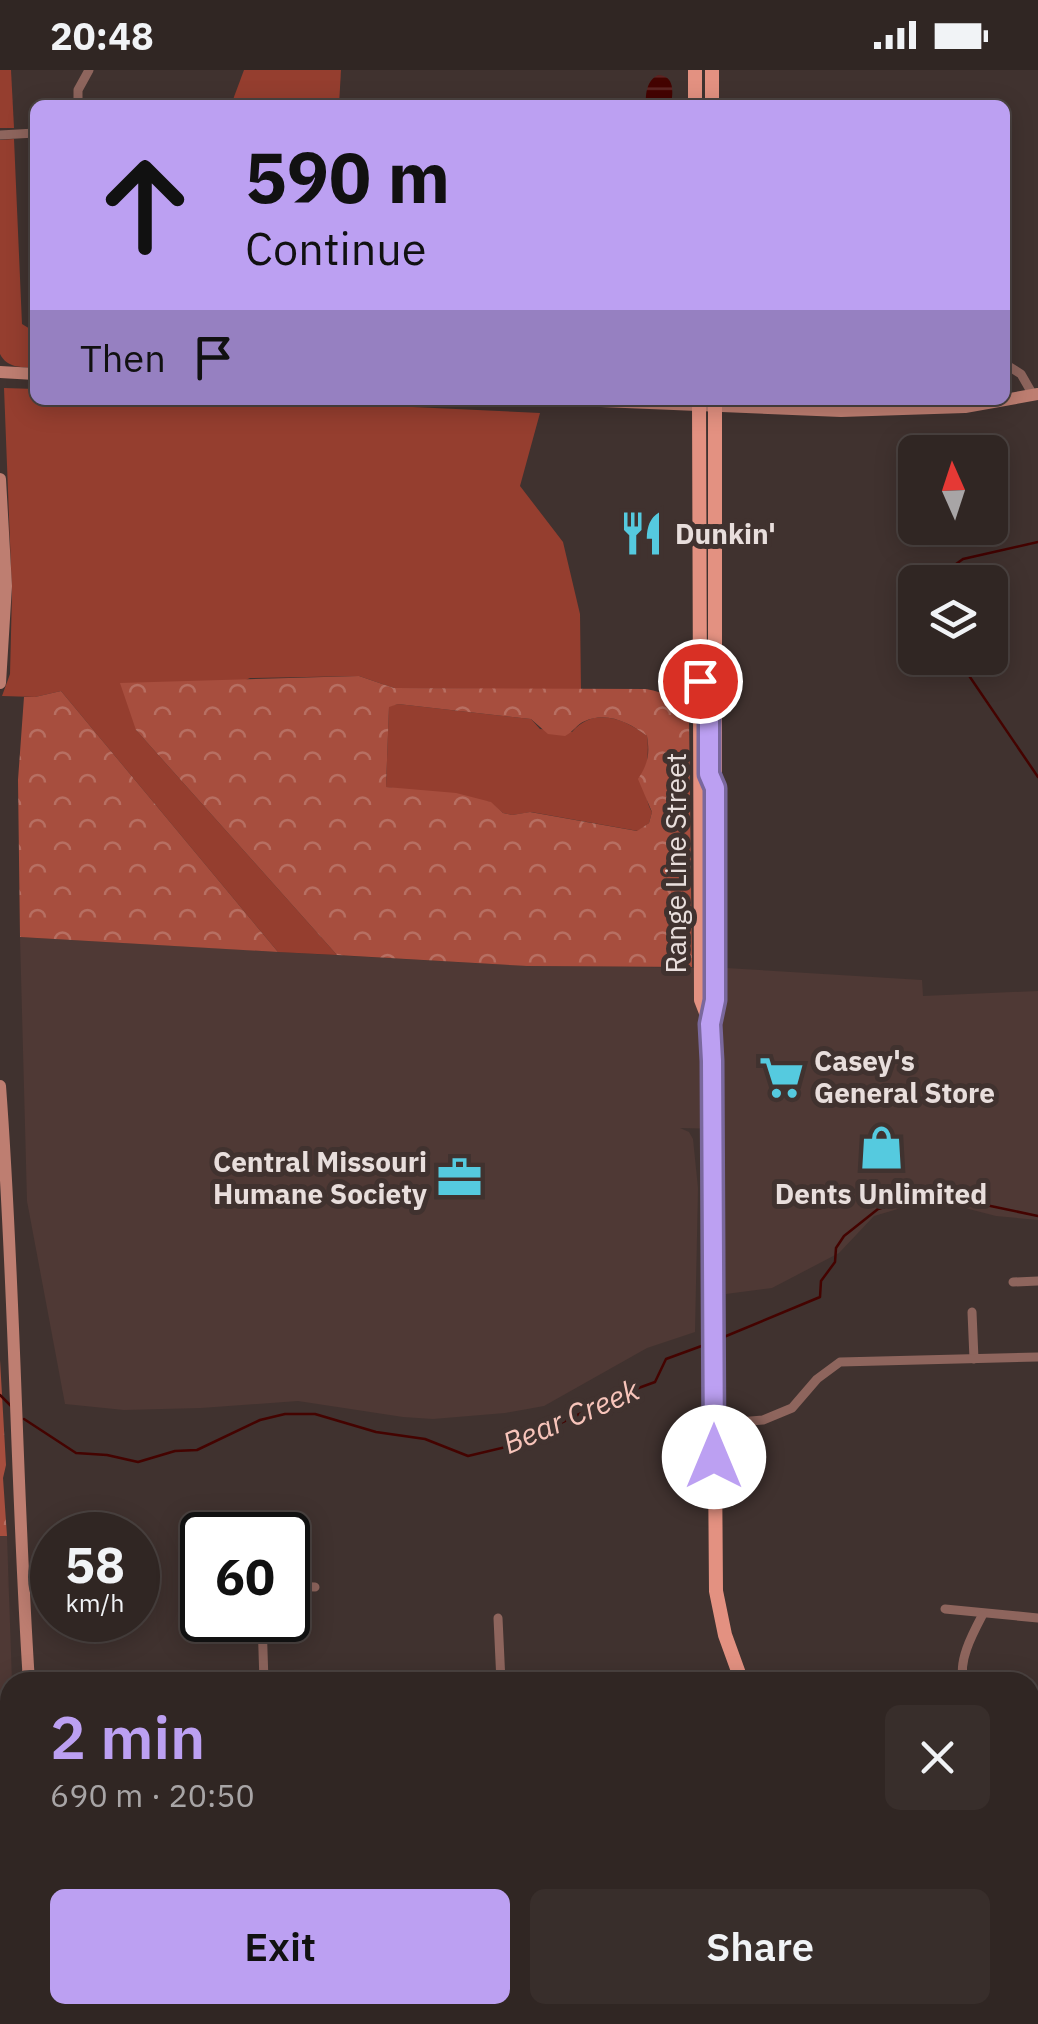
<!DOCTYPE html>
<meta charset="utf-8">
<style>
body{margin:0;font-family:"IBM Plex Sans",sans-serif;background:#382e2b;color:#f1f3f6;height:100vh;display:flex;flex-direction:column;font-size:38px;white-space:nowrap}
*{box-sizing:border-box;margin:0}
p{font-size:32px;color:#a8a5a6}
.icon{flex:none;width:55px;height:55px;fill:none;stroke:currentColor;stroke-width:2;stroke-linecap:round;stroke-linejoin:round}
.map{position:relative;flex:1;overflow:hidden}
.panel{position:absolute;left:0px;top:1602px;width:1040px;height:352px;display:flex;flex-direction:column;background:#302623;border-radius:30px 30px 0 0;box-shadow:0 5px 25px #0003,0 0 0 2px #4b4341}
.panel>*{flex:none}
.hud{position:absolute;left:30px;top:30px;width:980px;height:305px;border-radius:15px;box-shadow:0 5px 25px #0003,0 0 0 2px #4b4341;background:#bca0f2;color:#111;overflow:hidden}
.needle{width:65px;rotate:357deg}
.tools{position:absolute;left:898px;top:365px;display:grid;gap:20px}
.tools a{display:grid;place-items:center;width:110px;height:110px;border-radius:15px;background:#302623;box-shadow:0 5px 25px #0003,0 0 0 2px #4b4341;font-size:50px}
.speed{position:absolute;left:30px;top:1442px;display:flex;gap:20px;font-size:50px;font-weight:700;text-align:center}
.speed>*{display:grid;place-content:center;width:130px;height:130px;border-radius:50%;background:#302623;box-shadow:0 5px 25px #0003,0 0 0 2px #4b4341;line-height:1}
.speed small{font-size:25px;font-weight:400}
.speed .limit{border:5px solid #111;border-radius:15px;background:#fff;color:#111}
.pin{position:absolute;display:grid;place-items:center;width:85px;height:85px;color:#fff;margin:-42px;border:5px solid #fff;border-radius:50%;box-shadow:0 2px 10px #0007}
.me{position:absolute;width:110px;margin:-55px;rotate:0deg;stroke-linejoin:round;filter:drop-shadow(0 0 8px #0008)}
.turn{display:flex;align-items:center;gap:35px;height:210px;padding:0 50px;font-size:45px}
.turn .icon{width:130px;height:130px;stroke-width:2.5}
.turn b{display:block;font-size:70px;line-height:85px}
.then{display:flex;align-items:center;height:95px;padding:0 50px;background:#0003;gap:20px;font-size:38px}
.round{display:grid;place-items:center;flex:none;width:105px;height:105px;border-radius:15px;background:#382e2b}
.summary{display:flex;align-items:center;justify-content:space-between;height:170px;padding:0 50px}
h1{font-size:60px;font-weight:600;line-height:75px;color:#bca0f2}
.action{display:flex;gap:20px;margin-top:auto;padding:20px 50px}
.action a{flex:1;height:115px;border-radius:15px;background:#bca0f2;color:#111;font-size:40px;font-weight:600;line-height:115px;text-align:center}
.action a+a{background:#382e2b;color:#f1f3f6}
.status{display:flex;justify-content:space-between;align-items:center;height:70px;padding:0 50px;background:#302623;direction:ltr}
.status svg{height:28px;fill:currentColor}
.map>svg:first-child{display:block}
.built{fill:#4f3935}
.green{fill:#953e2f}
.forest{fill:url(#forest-crowns);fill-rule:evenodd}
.water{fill:url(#water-rules)}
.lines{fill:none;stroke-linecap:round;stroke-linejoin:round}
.stream{stroke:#440300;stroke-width:2.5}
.street{stroke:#8e655d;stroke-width:9}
.secondary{stroke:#be7e71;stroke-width:12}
.primary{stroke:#e39181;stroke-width:14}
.route-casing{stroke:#7a689d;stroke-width:25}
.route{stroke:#bca0f2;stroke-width:18}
.labels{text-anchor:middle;stroke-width:10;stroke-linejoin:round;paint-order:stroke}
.poi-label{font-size:28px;font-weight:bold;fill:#e8dedc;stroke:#40322f;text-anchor:start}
.street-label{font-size:28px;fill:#e8dedc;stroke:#40322f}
.water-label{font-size:30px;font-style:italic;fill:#f7c4ba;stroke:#40322f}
</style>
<div class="status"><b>20:48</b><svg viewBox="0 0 49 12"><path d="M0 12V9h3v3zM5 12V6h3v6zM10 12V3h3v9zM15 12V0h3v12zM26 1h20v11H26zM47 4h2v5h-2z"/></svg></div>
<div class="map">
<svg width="1038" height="1954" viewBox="0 0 1038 1954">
<defs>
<pattern id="forest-crowns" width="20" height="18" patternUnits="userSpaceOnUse" patternTransform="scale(2.5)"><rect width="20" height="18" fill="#a74e3e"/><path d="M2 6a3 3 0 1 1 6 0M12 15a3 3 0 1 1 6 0" fill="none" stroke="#b76f62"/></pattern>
<pattern id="water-rules" width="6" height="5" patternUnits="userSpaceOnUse" patternTransform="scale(2.5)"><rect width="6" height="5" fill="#440300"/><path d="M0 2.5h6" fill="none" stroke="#5f2725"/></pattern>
</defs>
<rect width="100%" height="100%" fill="#40322f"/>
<!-- built -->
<g class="built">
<path d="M20,867l507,29 199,2 196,12 1,16 115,-5v229l-42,-4 -58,-15 -30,5 -34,10 -35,37 -67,35 -46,6 -4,-165 -42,-1 9,4 4,7 5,49 -3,144 -48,16 -103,58 -39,7 -72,6 -30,-2 -105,-16 -97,7 -77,2 -59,-6 -38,-203z"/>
<path d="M0,1466h7l5,146h-2v104l-10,-1z"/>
<path d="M588,1945h109v9h-115z"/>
</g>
<!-- green -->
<g class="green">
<path d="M0,0h11l3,58h-14z"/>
<path d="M244,0h97l-2,35h-108z"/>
<path d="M14,69l8,185 13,8v36c-14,-1 -28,0 -35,-14v-214z"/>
<path d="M4,318l31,1v11h226l279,13 -20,73 43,56 17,72 1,76 -187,-2 -35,-12 -109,2 -114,52 201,225 -59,-3 -217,-261 -26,6 -33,-1 8,-22 2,-81z"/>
<path d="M398,634l133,15 9,10 32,3c22,-26 53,-13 75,4 4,24 -8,55 5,76l-3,11 -11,8 -107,-19 -19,3 -9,-2 -13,-11 -104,-15 3,-81z"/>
</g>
<!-- forest -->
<g class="forest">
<path d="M359,606l35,12 252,1c20,4 35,9 43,29l3,249 -165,-1 -190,-11 -201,-225 -16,-47zM398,634l133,15 17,15 17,2c8,-4 12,-12 20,-15 22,-10 45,2 62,15 3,18 1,28 -9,43l14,33 -3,11 -12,8 -107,-19 -18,3 -9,-2 -12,-11 -35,-9 -70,-6 3,-80z"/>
<path d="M61,621l217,261 -258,-15 -2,-157 6,-83h11z"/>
<path d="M0,1290l6,105 -3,13 4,58h-7z"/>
</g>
<!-- water -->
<path class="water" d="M658,5c17,1 15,17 13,30h-25c-1,-11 1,-25 12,-30z"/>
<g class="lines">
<!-- stream -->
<g class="stream">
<path d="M931,512l32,-23 75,-17"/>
<path d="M957,588l81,119"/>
<path d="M719,1269l101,-42 1,-16 14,-19 1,-14 8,-12 34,-27 36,-11 67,6 57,12"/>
<path d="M0,1325l11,11"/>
<path d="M24,1349l52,34 31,2 31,7 37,-11 22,-1 63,-30 25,-6h30l61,18 49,7 43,17 46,-11 108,-51 33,-12 11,-23 41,-15"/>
</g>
<!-- street -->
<g class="street">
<path d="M78,35v-15l11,-20"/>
<path d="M0,65l35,-2"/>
<path d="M1005,294l16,10 12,21"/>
<path d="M1013,1212l25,-1"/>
<path d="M972,1242l2,47"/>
<path d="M714,1354l49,-4 29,-12 25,-29 23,-17 198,-5"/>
<path d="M288,1516l27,1"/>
<path d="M945,1539l93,9"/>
<path d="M498,1548l3,64"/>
<path d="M262,1550l2,62"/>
<path d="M964,1612c-7,-20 9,-49 19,-68"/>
<path d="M115,1945l12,9"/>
<path d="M561,1954l10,-9"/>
</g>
<!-- secondary -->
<g class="secondary">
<path d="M0,302l35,2"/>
<path d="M577,330l264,11 124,-4 73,-13"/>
<path d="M0,409l6,107 -6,97"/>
<path d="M0,1016c15,198 16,398 29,596"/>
<path d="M0,1722l10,2"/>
<path d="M1030,1779l8,-4"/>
<path d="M46,1945v9"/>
<path d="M0,1950l34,-5"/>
</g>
<!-- primary -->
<g class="primary">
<path d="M695,0v35"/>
<path d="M712,0v35"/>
<path d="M699,330l2,600 9,23"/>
<path d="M715,330v600l-5,24 2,37 4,530 9,44 17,47"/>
<path d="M863,1945l3,9"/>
<path d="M881,1945l3,9"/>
</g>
</g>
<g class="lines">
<defs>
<path id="route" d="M700,611l9,26v67l6,14v212l-5,24 2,37 2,396"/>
</defs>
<!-- route casing -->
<use href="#route" class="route-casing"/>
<!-- route -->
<use href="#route" class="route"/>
</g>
<!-- icons -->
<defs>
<symbol id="restaurant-bare" viewBox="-9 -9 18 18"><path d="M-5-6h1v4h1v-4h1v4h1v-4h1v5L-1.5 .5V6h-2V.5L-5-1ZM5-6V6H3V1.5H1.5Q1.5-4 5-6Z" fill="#55cadf" stroke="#40322f" stroke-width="2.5" paint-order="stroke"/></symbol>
<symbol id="supermarket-bare" viewBox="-9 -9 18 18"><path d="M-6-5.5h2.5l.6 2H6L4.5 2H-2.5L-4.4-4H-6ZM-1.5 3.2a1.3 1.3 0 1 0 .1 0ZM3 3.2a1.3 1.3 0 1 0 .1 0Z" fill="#55cadf" stroke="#40322f" stroke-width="2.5" paint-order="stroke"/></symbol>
<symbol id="shop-bare" viewBox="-9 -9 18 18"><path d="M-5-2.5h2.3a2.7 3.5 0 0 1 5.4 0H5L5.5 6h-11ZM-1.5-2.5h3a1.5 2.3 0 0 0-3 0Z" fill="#55cadf" stroke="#40322f" stroke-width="2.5" paint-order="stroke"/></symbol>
<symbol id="office-bare" viewBox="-9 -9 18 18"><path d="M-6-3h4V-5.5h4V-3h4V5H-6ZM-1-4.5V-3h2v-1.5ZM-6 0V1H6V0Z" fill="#55cadf" stroke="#40322f" stroke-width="2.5" paint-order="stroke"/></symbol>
</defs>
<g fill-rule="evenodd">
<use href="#restaurant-bare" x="610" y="432" width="63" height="63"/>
<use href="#supermarket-bare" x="750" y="976" width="63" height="63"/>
<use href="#shop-bare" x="850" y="1046" width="63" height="63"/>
<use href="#office-bare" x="428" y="1076" width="63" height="63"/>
</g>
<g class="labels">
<!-- poi labels -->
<g class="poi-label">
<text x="675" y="474">Dunkin'</text>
<text x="814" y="1001">Casey's<tspan x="814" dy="32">General Store</tspan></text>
<text x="427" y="1102" text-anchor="end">Central Missouri<tspan x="427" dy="32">Humane Society</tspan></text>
<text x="881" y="1134" text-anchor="middle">Dents Unlimited</text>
</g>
<!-- street labels -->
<g class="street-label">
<text transform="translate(676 793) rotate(-90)" y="10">Range Line Street</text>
</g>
<!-- water labels -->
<g class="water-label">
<text transform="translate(571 1347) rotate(-23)" y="10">Bear Creek</text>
</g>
</g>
</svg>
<div class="tools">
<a><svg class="needle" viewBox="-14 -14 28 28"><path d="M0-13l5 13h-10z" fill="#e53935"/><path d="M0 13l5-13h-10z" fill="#a8a5a6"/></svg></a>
<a><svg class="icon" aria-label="layers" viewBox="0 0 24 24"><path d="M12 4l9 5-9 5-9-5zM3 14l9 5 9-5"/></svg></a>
</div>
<div class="speed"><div>58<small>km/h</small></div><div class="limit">60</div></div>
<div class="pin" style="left:700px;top:611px;background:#d93025"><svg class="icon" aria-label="arrive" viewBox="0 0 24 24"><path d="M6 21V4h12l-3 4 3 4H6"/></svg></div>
<svg class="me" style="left:714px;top:1387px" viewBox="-20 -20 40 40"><circle r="19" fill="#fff"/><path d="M0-13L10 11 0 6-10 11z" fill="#bca0f2"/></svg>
<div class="hud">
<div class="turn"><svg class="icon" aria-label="ahead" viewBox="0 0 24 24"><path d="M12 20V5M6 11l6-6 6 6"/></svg><div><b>590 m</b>Continue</div></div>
<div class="then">Then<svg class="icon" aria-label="arrive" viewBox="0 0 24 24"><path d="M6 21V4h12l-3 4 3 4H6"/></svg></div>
</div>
<section class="panel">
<div class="summary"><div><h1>2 min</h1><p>690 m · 20:50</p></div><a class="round"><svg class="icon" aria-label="close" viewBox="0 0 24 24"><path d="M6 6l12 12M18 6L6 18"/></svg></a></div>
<div class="action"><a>Exit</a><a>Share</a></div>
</section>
</div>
